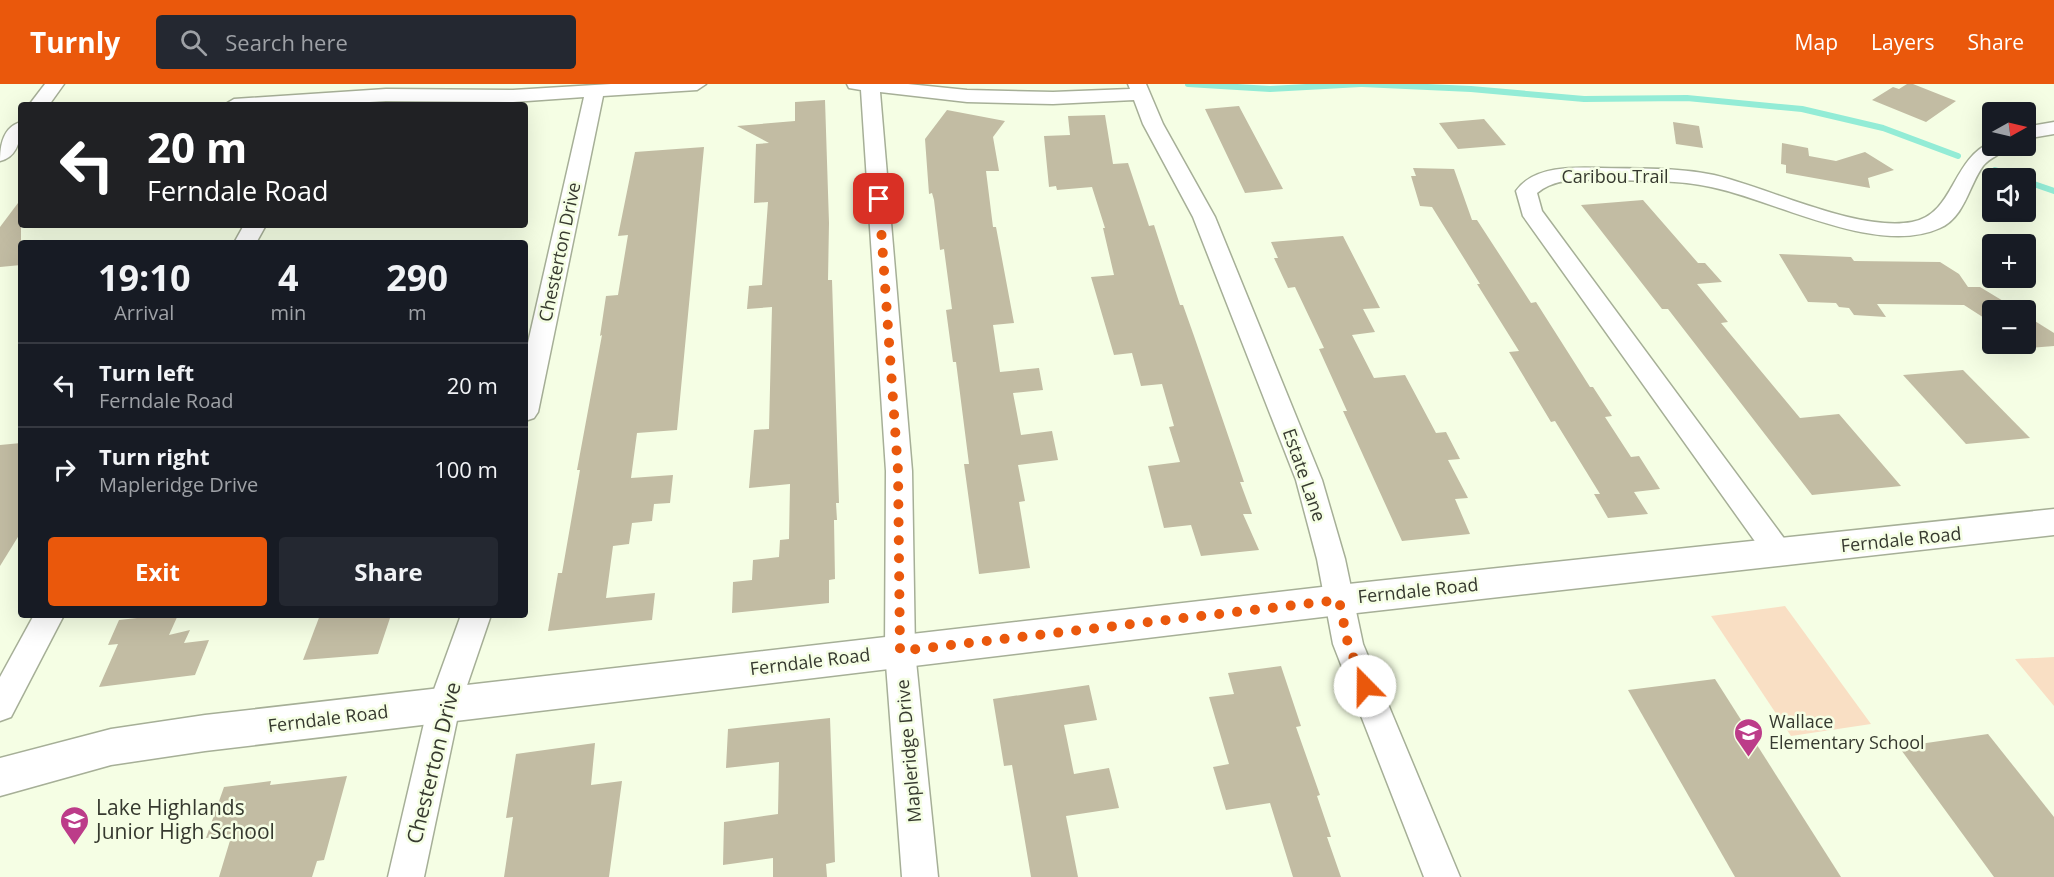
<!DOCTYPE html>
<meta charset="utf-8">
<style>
body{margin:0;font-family:"Open Sans",sans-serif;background:#242831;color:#f1f3f6;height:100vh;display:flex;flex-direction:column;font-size:22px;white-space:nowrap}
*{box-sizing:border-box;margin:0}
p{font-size:20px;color:#9ea1a6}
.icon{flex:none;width:33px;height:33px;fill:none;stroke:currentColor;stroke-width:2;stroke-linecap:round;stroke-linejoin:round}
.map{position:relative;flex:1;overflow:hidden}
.panel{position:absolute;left:18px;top:156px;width:510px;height:378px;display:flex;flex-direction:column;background:#171b24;border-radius:6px;box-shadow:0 6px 24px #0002}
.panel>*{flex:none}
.hud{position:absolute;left:18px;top:18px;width:510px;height:126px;border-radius:6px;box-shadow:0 6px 24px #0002;background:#202124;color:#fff;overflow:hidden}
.needle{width:39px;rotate:82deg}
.tools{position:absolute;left:1982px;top:18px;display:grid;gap:12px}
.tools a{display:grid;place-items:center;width:54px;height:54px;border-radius:6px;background:#171b24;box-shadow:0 6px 24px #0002;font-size:30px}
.pin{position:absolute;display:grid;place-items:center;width:51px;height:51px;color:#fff;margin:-26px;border-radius:12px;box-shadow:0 3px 9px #0006}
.me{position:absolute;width:66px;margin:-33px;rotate:338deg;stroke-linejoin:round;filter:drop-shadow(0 0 4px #0008)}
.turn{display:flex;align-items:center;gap:21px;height:126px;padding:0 30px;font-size:27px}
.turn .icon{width:78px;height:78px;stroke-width:2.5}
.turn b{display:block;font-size:42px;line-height:51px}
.eta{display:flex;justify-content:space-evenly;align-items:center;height:102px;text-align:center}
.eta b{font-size:36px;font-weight:700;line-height:42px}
.primary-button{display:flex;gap:12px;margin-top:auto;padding:12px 30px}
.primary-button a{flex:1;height:69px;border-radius:6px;background:#ea580c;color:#fff;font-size:24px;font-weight:700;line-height:69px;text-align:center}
.primary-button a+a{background:#242831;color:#f1f3f6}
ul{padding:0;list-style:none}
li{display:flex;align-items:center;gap:18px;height:84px;padding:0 30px;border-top:2px solid #363941}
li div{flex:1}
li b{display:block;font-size:22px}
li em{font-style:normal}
header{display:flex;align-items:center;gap:36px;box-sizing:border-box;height:84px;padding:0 30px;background:#ea580c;color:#fff}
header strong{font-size:28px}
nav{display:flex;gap:33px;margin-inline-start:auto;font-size:21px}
.search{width:420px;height:54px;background:#242831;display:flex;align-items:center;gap:15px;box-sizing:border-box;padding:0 21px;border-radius:6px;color:#9ea1a6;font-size:22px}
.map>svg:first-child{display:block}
.green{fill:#f9dfc4}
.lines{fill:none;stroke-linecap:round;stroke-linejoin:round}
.stream{stroke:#93ecd6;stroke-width:6}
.building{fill:#c2bca3}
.minor-casing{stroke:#a6af97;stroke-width:3}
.tertiary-casing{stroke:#a6af97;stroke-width:3}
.minor{fill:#fff;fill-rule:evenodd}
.tertiary{fill:#fff;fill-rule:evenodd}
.route{stroke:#ea580c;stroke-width:10;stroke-dasharray:0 18}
.labels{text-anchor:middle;stroke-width:5;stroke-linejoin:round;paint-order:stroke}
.street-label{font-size:18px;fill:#36392f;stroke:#f5fee4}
.poi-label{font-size:18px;fill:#36392f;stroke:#f5fee4;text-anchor:start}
.near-street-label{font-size:21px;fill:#36392f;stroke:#f5fee4}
.near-poi-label{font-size:21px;fill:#36392f;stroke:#f5fee4;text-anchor:start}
</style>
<header>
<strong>Turnly</strong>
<div class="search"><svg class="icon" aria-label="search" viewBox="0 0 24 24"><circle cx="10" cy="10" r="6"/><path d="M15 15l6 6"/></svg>Search here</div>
<nav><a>Map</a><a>Layers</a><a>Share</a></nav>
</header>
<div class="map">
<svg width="2054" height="793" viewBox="0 0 2054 793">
<rect width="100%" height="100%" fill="#f5fee4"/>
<!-- green -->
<g class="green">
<path d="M1785,522l86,118 -80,12 -80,-120z"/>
<path d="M2054,573v49l-39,-47z"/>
</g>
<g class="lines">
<!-- stream -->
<g class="stream">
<path d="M1188,0l82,5 91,-5"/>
<path d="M1362,0l109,5 113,10 103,-1 115,11 81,19 75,28"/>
<path d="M1995,86l24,8"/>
<path d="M2025,97l29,10"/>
</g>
</g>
<!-- building -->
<g class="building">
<path d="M1907,0h6l43,17 -30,21 -54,-22 21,-13 6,2z"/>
<path d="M825,16l4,123 -1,57h4l7,223h-3l1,17h-3l1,59 -6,1v23l-97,10 1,-31 19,-2 1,-20 26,-3 1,-17 9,-1 1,-55 -41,4 5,-58 15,-1 3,-122 -25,2 2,-23 13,-1 6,-83 -14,1 2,-59 13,-1 -32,-17 58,-5v-19z"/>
<path d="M1239,22l2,4 42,79 -38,4 -40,-84z"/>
<path d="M947,26l58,11 -12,16 6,34h-13l7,56h3l18,96 -21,2 7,47 39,-4 4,22 -30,3 8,42 31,-4 6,29 -40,5 7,36 -6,1 11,66 -51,6 -15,-110h5l-13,-102h-3l-7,-52 6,-1 -8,-60 -4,1 -6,-50 -2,-7 -3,1 -4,-55z"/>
<path d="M1105,31l8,49 15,-1 21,63 5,-1 26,80h3l11,31 50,146h-4l12,32h-9l16,36 -58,6 -10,-31 -27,3 -16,-62 32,-4 -11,-35 5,-1 -12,-42 -21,2 -9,-33 -18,2 -23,-78 23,-2 -11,-47h2l-13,-41 -35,3 -1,-4 -7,1 -5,-51 26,-1 -2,-19z"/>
<path d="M1484,35l22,26 -48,4 -19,-26z"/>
<path d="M1673,38l26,4 4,22 -27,-4z"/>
<path d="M1782,59l26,5 1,8 27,5 29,-9 29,18 -26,8 2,10 -84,-15v-8l-5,-1z"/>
<path d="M704,63l-27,283 -40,3 -6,45 42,-3 -3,28 -16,1 -2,17 -20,2 -3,21 -16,2 -7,52 49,-5 -3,27 -104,11 10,-58h4l18,-103h-3l25,-135 -2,1 6,-40 12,-1 10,-60 -10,1 17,-84z"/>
<path d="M1413,84l41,1 18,51h5l54,83 5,-1 54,85h3l19,29 -7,1 26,40 8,-1 21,33 -26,3 14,22 -40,4 -14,-24h6l-45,-73 -4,1 -42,-70 10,-1 -42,-67h3l-48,-77 -12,-1 -9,-30h5z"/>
<path d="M21,115v66l-21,2v-40z"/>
<path d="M1643,116l55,63h7l17,19 -25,2 31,38 -7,1 79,95 39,-4 62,72 -89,9 -144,-186h-6l-81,-104z"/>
<path d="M1343,152l37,72 -17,1 12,23 -23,3 22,43 31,-3 31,58 10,-1 14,27 -12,1 20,38 -13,1 15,35 -68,7 -59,-130h4l-28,-62 5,-1 -29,-61 -7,1 -14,-30h4l-7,-16z"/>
<path d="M1779,170l72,3 3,4 86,1 19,12 9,13h12l38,23h-26v13l-28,-18 -87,-1 9,13 -32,-2 -5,-7 -10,-1 -3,-4 -28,-1z"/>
<path d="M2025,231l29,18v13l-26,2 -5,-4z"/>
<path d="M1963,286l67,68 -64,6 -63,-69z"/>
<path d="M21,359v89l-21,34v-121z"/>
<path d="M164,531h14l-9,20 21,-5 -6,13 25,-3 -14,35 -96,12 19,-43 -10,1 11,-25z"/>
<path d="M320,531h71l-13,39 -75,6z"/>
<path d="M1281,582l20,60 -5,1 24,68 -3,1 14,41h-4l14,40h-48l-23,-74 -44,7 -13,-43 16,-3 -20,-67 25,-3 -6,-21z"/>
<path d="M1715,595l126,198h-106l-107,-187z"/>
<path d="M1089,601l8,35 -33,5 10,49 35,-6 10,40 -53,8 12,61h-47l-19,-112 -8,1 -11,-67z"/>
<path d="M830,634l5,144 -9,2 1,13h-54v-19l-50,7 1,-43 54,-8 1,-52 -53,6 2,-39z"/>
<path d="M1988,650l66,83v60h-60l-95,-130z"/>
<path d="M595,659l-4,42 31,-4 -13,96h-105l9,-60 -7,1 10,-64z"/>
<path d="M347,692l-23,84 -7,1 -5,16h-93l13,-43 -26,4 18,-51 47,-6 -1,4z"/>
</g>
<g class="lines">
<defs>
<g id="minor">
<path d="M45,0h19l-15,21h-20z"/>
<path d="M611,0h95l-9,6 -94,6 -65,316 -4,6 -9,3v-65l59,-259 -71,5 -127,-1 -66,4h-96l10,-6 152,-10 127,1z"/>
<path d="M847,0h61l59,6 86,2 77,-3 -2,-5h18l17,40 52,93 107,263 23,79 18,85 97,233h-36l-91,-233 -16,-85 -21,-79 -103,-263 -50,-93 -9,-24 -81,4 -86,-2 -87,-10 32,379 3,180 23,226h-36l-17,-226 1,-180 -25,-381 -12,-2z"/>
<path d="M21,38c0,16 -3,35 -21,39 0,-16 3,-34 21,-39z"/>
<path d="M2054,38v12l-29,5v-12z"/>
<path d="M1992,58v4h16c-6,9 -18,11 -25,20 -14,19 -18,51 -43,62 -63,29 -165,-28 -229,-41 -32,-7 -66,-6 -100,-7 -25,0 -53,-4 -74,13l5,18 247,334 4,8 -4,8 -10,3 -10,-3 -246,-345 -7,-25c17,-25 58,-24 84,-23 38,1 77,-1 114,7 55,13 144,57 198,47 43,-8 39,-63 80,-80z"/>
<path d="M244,141h22l-10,18h-22z"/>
<path d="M34,531h30l-53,102 -11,4v-44z"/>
<path d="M461,531h30l-31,91 -36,171h-36l40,-171z"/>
</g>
<path id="tertiary" d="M2054,425v26l-715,80 -1134,136 -94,14 -111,31v-38l111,-29 94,-14 1134,-130z"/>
</defs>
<!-- minor casing -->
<use href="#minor" class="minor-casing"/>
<!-- tertiary casing -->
<use href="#tertiary" class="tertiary-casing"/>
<!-- minor -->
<use href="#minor" class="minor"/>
<!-- tertiary -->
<use href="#tertiary" class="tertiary"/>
</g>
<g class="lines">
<!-- route -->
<path class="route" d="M879,115l19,272 2,180 439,-51 9,44 17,42"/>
</g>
<!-- icons -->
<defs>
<symbol id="school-pin" viewBox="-11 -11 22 30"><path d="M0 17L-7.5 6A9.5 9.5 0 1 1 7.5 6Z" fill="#bc3c89" stroke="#f5fee4"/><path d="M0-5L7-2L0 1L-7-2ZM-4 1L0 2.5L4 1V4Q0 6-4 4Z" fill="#fff"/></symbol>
</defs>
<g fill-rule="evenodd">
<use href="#school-pin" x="1732" y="632" width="33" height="45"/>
<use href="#school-pin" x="58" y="720" width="33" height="45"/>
</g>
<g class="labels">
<!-- street labels -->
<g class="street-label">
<text x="1615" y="99">Caribou Trail</text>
<text transform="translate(560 168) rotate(-78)" y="6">Chesterton Drive</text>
<text transform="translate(1304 391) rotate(71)" y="6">Estate Lane</text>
<text transform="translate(1901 456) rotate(-6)" y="6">Ferndale Road</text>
<text transform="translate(1418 507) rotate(-6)" y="6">Ferndale Road</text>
<text transform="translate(810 578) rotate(-7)" y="6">Ferndale Road</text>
<text transform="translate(328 635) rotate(-7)" y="6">Ferndale Road</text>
<text transform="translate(909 667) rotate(-95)" y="6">Mapleridge Drive</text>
</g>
<!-- poi labels -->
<g class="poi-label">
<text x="1769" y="644">Wallace<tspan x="1769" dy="21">Elementary School</tspan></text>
</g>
<!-- near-street labels -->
<g class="near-street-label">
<text transform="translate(434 679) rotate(-76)" y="7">Chesterton Drive</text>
</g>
<!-- near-poi labels -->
<g class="near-poi-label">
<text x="96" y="731">Lake Highlands<tspan x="96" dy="24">Junior High School</tspan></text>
</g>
</g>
</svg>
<div class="tools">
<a><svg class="needle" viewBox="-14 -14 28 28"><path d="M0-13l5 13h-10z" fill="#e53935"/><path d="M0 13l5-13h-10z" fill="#9ea1a6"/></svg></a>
<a><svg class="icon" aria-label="sound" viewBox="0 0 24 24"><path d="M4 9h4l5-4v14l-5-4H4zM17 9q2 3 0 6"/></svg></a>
<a>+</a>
<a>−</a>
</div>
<div class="pin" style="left:879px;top:115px;background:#d93025"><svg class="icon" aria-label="arrive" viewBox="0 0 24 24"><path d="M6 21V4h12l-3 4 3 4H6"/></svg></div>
<svg class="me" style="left:1365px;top:602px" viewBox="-20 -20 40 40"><circle r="19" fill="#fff"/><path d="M0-13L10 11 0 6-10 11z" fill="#ea580c"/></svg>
<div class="hud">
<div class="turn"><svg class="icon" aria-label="left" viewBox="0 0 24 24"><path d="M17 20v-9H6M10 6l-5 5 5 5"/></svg><div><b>20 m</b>Ferndale Road</div></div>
</div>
<section class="panel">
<div class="eta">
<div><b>19:10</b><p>Arrival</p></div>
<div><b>4</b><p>min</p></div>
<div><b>290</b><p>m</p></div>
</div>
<ul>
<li><svg class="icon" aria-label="left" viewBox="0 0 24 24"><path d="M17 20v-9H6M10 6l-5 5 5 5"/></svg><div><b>Turn left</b><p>Ferndale Road</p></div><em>20 m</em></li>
<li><svg class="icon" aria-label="right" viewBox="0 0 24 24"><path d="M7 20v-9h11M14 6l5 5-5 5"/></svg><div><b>Turn right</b><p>Mapleridge Drive</p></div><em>100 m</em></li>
</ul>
<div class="primary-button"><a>Exit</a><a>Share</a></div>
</section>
</div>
